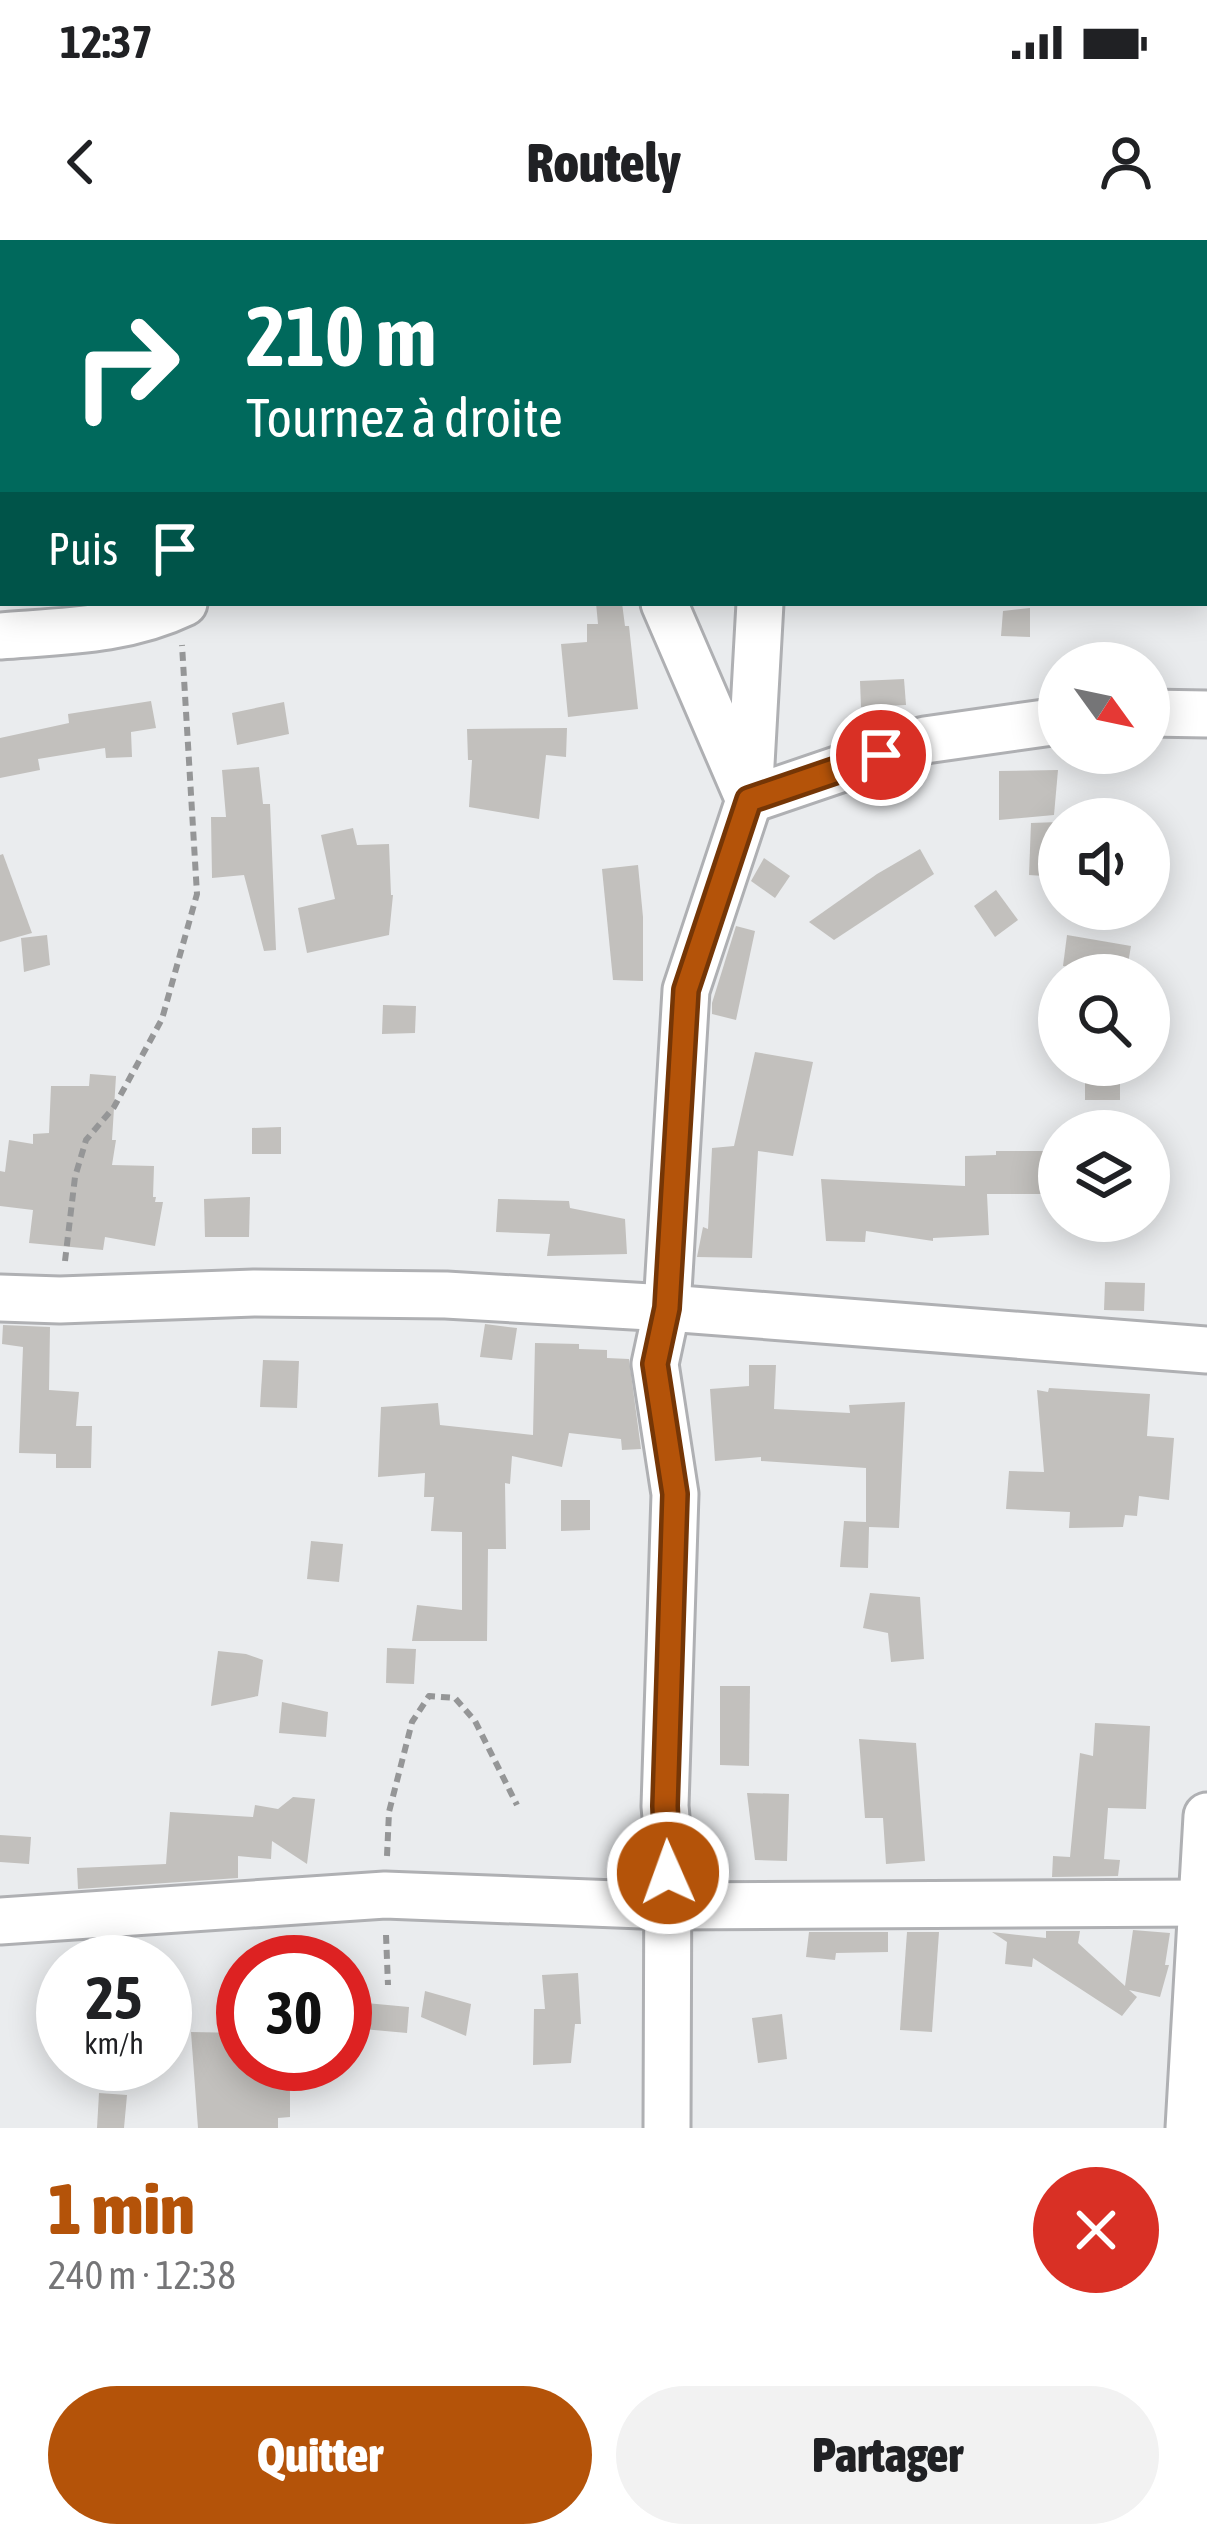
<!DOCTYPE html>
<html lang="fr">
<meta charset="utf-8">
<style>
body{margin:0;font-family:"Asap Condensed",sans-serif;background:#f2f2f2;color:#202124;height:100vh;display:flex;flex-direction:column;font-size:45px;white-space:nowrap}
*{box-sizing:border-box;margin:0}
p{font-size:39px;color:#757577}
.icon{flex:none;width:66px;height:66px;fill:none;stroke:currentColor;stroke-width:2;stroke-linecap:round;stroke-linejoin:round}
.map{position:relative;height:1888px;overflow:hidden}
.details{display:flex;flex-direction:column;background:#fff;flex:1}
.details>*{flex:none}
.hud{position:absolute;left:0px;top:0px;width:1209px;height:366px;box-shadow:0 6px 30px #0003;background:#00695c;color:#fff;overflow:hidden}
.needle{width:78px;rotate:123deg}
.fabs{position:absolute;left:1038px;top:402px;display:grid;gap:24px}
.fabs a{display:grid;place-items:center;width:132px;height:132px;border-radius:50%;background:#fff;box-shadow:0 6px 30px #0003;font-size:60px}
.speed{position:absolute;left:36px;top:1695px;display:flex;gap:24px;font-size:60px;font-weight:700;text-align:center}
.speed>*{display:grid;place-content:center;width:156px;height:156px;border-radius:50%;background:#fff;box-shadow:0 6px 30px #0003;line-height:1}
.speed small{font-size:30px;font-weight:400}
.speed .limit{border:18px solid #d22;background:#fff;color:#111}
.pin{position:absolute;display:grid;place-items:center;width:102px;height:102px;color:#fff;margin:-51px;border:6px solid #fff;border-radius:50%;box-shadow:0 3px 12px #0007}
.me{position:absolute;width:132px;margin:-66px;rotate:358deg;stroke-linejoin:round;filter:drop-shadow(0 0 9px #0008)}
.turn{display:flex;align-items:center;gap:42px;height:252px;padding:0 48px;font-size:54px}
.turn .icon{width:156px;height:156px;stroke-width:2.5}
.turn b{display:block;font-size:84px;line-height:102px}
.then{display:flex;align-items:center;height:114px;padding:0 48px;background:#0003;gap:24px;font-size:45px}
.round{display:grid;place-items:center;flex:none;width:126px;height:126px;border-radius:63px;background:#f2f2f2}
.summary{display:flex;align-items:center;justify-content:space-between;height:204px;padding:0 48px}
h1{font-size:72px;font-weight:800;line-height:90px;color:#b45309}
.action{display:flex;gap:24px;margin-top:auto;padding:24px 48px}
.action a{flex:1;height:138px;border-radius:72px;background:#b45309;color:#fff;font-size:48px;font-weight:800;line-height:138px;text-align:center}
.action a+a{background:#f2f2f2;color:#202124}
.status{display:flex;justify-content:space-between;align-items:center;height:84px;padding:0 60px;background:#fff;direction:ltr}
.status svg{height:33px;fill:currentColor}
header{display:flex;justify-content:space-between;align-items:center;height:156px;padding:0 48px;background:#fff;font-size:54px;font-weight:800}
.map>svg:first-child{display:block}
.building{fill:#c2c0bd}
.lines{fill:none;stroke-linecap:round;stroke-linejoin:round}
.minor-casing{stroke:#afb0b3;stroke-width:51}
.path{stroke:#959697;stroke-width:6;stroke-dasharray:9 6;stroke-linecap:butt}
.minor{stroke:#fff;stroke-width:45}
.route-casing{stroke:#753606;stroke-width:30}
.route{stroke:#b45309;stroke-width:21}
</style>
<div class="status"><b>12:37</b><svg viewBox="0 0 49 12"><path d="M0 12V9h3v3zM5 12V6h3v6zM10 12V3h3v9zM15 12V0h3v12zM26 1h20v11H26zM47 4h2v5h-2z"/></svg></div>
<header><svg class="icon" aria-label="back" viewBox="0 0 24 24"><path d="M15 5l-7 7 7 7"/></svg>Routely<svg class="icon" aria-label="person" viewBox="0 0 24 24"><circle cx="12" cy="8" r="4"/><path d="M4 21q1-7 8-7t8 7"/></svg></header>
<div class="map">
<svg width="1207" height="1888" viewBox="0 0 1207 1888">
<rect width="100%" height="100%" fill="#eaecee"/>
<!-- building -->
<g class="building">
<path d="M596,363h26l3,23h4l9,83 -70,8 -7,-73 26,-2v-18h11z"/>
<path d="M1030,368v29l-29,-1 2,-25z"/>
<path d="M904,439l2,26 -45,2 -1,-26z"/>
<path d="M151,461l5,27 -25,4 1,25 -26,1 -1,-10 -67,11 2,11 -40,8v-40l69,-15 -1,-9z"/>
<path d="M284,462l5,32 -52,11 -5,-32z"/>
<path d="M567,488l-1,29 -20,-2 -7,64 -70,-12 3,-47h-4l-1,-31z"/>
<path d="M259,527l4,37h7l6,146 -12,1 -20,-76 -32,3 -1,-61h15l-4,-47z"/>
<path d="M1058,530l-4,45 -55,5v-49z"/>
<path d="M1059,582v55l-30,-2 2,-52z"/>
<path d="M353,588l4,17 32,-1 2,51h2l-4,40 -82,18 -9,-45 37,-9 -14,-64z"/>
<path d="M920,609l14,25 -100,66 -25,-18 68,-48z"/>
<path d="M3,614l29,79 -32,9v-87z"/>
<path d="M764,618l26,18 -15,22 -24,-17z"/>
<path d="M638,625l5,52v64l-30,-1 -11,-111z"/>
<path d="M996,650l22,30 -23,17 -21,-31z"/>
<path d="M736,686l19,5 -19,89 -24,-6v-11z"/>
<path d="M47,695l3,30 -26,7 -3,-34z"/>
<path d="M1067,695l64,11 -5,29 -63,-9z"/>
<path d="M383,765l33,1 -1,27 -33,1z"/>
<path d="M755,812l58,10 -20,94 -35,-5 -6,107 -55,-1 6,-30 5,2 4,-81 22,-2z"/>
<rect x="1085" y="828" width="35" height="32"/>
<path d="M90,834l26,2 -4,64h4l-4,25 42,1 -1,31h3l-1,5h8l-8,44 -50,-9 -2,13 -74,-7 4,-33 -33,-4v-35l5,1 4,-32 24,4v-10l16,-1 2,-47h38z"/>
<path d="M281,887v27h-29v-26z"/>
<path d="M996,911h55l-1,43h-63l2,41 -56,3v3l-67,-10 -1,11 -39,-1 -5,-62 144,7v-30l31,-1z"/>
<path d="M250,957l-1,40h-44l-1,-38z"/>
<path d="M498,959l71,2 1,7 55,11 2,35 -80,2 3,-22 -54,-2z"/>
<path d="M1105,1042l40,1 -1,28 -40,-1z"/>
<path d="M485,1084l32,4 -5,32 -32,-3z"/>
<path d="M3,1085l47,2 -1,63 30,2 -3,34h16l-1,42h-35v-14l-37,-1 4,-106 -21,-3z"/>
<path d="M535,1103l44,1v5l28,1v8l22,1 12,90 -19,1 -1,-11 -52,-6 -7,34 -50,-11 -2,28 -5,-1 1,66h-18l-1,92h-75l5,-36 45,5v-78l-31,-1 3,-34h-10l1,-24 -47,4 3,-70 57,-4 2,22 93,10z"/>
<path d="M263,1120l36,1 -2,47 -37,-1z"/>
<path d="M749,1125h27l-2,44 76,4 -1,-8 56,-3 -6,126 -30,-1 -1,41 -28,-1 4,-46 22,1v-54l-105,-7v-4l-46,4 -5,-72 39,-3z"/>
<path d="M1049,1148l101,6 -3,42 27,2 -5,62 -30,-4 -2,20 -12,-1 -2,12 -54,1 1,-16 -64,-3 3,-38 35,1 -7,-82 11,2z"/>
<path d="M561,1260h29v30l-29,1z"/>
<path d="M311,1301l32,3 -4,38 -32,-3z"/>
<path d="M870,1353l50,4 4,62 -33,3 -3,-29 -25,-5z"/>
<path d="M387,1408l29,1 -2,35 -28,-1z"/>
<path d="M218,1411l28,3 17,6 -5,36 -47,10z"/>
<path d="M720,1446h30l-1,80 -29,-1z"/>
<path d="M282,1462l46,10 -2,25 -47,-4z"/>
<path d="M1095,1483l55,3 -4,83 -38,-1 -4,51 16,1 -2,16 -66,1 1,-21 17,1 10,-104 13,3z"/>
<path d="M859,1499l57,4 9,118 -39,3 -3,-46h-18z"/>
<path d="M747,1553l42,1 -2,67 -32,-1z"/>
<path d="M293,1557l22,2 -8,65 -35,-23 -1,18 -33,-3v22l-160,11 -1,-21 89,-4 4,-52 83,5 2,-12 23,4z"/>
<path d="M0,1595l31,2 -2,27 -29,-2z"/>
<path d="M1133,1690l37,3 -5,32h4l-9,32 -31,-7 8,7 -15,19 -89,-58 -1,9 -27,-3 2,-22 -15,-10 54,6v-7h34l-2,12 47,43z"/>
<path d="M809,1692h79v20l-52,1 -1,7 -29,-3z"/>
<path d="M907,1692h32l-7,100 -32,-2z"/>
<path d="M578,1733l3,51h-6l-4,39 -38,2 1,-56h11l-3,-34z"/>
<path d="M425,1751l46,13 -5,32 -45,-19z"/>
<path d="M366,1763l43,4 -2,26 -44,-4z"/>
<path d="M782,1774l5,45 -29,4 -6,-45z"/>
<path d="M191,1792l52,1v31h18v8h29v45l-12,1v10h-80z"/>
<path d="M99,1853l28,2 -3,33h-27z"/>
</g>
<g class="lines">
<defs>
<g id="minor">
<path d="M8,0l1,3"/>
<path d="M523,0l1,3"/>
<path d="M780,3l1,-3"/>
<path d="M1206,73h1"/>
<path d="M664,363l85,197 -63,190 -19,318 -12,56 20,130 -10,312 3,34 -1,288"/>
<path d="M760,363l-11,197 176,-60 134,-19"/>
<path d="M0,396c63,-5 126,-5 184,-33"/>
<path d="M1149,473l58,1"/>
<path d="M0,1058l60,2 194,-7 192,2 221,13 540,42"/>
<path d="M0,1681l385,-26 282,11 540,-3"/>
<path d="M1189,1888l18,-312"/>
</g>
</defs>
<!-- minor casing -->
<use href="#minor" class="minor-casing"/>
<!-- path -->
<g class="path">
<path d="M65,1021l10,-84 11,-37 28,-33 48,-88 35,-125 -15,-249"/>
<path d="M387,1616l2,-44 23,-90 17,-26 26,2 20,23 42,84"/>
<path d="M386,1695l2,50"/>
</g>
<!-- minor -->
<use href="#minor" class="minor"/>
</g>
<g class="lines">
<defs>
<path id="route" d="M668,1633l-3,-67 10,-312 -20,-130 12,-56 19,-318 63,-190 132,-45"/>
</defs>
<!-- route casing -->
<use href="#route" class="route-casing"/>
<!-- route -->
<use href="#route" class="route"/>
</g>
</svg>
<div class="fabs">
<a><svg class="needle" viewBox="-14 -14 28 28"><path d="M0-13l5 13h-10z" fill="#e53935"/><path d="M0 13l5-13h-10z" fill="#757577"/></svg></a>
<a><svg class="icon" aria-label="sound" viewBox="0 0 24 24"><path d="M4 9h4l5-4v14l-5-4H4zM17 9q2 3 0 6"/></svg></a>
<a><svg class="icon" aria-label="search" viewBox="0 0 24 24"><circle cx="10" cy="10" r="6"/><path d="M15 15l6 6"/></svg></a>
<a><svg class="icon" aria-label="layers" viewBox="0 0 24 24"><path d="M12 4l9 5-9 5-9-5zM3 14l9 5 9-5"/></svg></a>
</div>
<div class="speed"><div>25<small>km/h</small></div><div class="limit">30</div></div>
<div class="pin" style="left:881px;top:515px;background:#d93025"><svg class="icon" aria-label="arrive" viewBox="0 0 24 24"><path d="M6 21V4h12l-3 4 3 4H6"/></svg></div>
<svg class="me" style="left:668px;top:1633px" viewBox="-20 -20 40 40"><circle r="17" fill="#b45309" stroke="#fff" stroke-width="3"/><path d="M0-11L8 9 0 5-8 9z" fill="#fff"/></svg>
<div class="hud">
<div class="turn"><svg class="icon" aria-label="right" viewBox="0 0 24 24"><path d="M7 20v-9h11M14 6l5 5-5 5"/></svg><div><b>210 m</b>Tournez à droite</div></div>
<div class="then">Puis<svg class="icon" aria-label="arrive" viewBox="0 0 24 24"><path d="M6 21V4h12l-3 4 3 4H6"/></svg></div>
</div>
</div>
<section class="details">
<div class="summary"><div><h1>1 min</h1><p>240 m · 12:38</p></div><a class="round" style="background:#d93025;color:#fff"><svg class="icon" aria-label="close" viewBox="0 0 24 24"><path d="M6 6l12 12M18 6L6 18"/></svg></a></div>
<div class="action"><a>Quitter</a><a>Partager</a></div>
</section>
